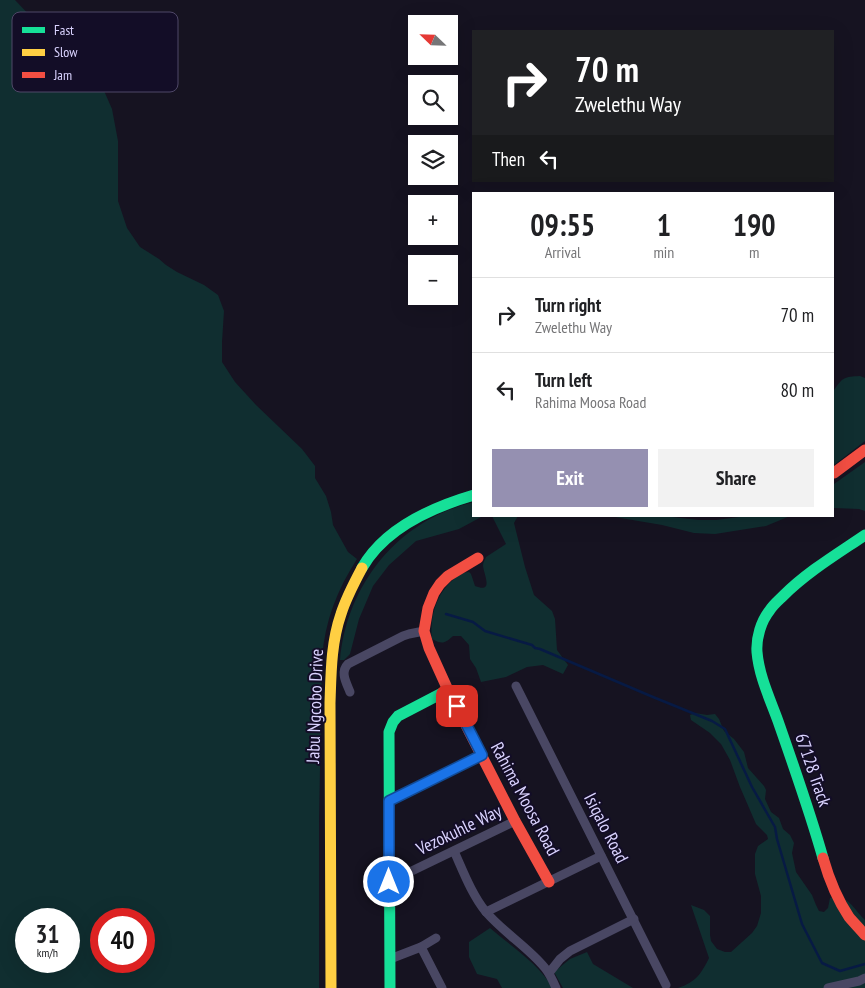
<!DOCTYPE html>
<meta charset="utf-8">
<style>
body{margin:0;font-family:"PT Sans Narrow",sans-serif;background:#f2f2f2;color:#202124;height:100vh;display:flex;flex-direction:column;font-size:19px;white-space:nowrap}
*{box-sizing:border-box;margin:0}
p{font-size:16px;color:#757577}
.icon{flex:none;width:28px;height:28px;fill:none;stroke:currentColor;stroke-width:2;stroke-linecap:round;stroke-linejoin:round}
.map{position:relative;flex:1;overflow:hidden}
.details{position:absolute;left:472px;top:192px;width:362px;height:325px;display:flex;flex-direction:column;background:#fff;border-radius:0px;box-shadow:0 5px 20px #0002}
.details>*{flex:none}
.banner{position:absolute;left:472px;top:30px;width:362px;height:152px;border-radius:0px;box-shadow:0 5px 20px #0002;background:#202124;color:#fff;overflow:hidden}
.needle{width:32px;rotate:293deg}
.fabs{position:absolute;left:408px;top:15px;display:grid;gap:10px}
.fabs a{display:grid;place-items:center;width:50px;height:50px;border-radius:0px;background:#fff;box-shadow:0 5px 20px #0002;font-size:25px}
.speed{position:absolute;left:15px;top:908px;display:flex;gap:10px;font-size:25px;font-weight:700;text-align:center}
.speed>*{display:grid;place-content:center;width:65px;height:65px;border-radius:50%;background:#fff;box-shadow:0 5px 20px #0002;line-height:1}
.speed small{font-size:12px;font-weight:400}
.speed .limit{border:8px solid #d22;background:#fff;color:#111}
.pin{position:absolute;display:grid;place-items:center;width:42px;height:42px;color:#fff;margin:-21px;border-radius:10px;box-shadow:0 2px 8px #0006}
.me{position:absolute;width:55px;margin:-28px;rotate:0deg;stroke-linejoin:round;filter:drop-shadow(0 0 4px #0008)}
.turn{display:flex;align-items:center;gap:18px;height:105px;padding:0 20px;font-size:22px}
.turn .icon{width:65px;height:65px;stroke-width:2.5}
.turn b{display:block;font-size:35px;line-height:42px}
.then{display:flex;align-items:center;height:48px;padding:0 20px;background:#0003;gap:10px;font-size:19px}
.eta{display:flex;justify-content:space-evenly;align-items:center;height:85px;text-align:center}
.eta b{font-size:30px;font-weight:800;line-height:35px}
.action{display:flex;gap:10px;margin-top:auto;padding:10px 20px}
.action a{flex:1;height:58px;border-radius:0px;background:#9590b1;color:#fff;font-size:20px;font-weight:800;line-height:58px;text-align:center}
.action a+a{background:#f2f2f2;color:#202124}
ul{padding:0;list-style:none}
li{display:flex;align-items:center;gap:15px;height:75px;padding:0 20px;border-top:1px solid #e0e0e0}
li div{flex:1}
li b{display:block;font-size:19px}
li em{font-style:normal}
.map>svg:first-child{display:block}
.green{fill:#102e30;fill-rule:evenodd}
.lines{fill:none;stroke-linecap:round;stroke-linejoin:round}
.stream{stroke:#071a44;stroke-width:2.5}
.street{stroke:#494763;stroke-width:9}
.fast{stroke:#16e098;stroke-width:11}
.slow{stroke:#ffcf43;stroke-width:11}
.jam{stroke:#f24e42;stroke-width:11}
.route-casing{stroke:#114b97;stroke-width:12}
.route{stroke:#1a73e8;stroke-width:9}
.labels{text-anchor:middle;stroke-width:4;stroke-linejoin:round;paint-order:stroke}
.street-label{font-size:18px;fill:#dad3ff;stroke:#130d27}
.key{fill:#130d27;stroke:#4f4868;stroke-width:1}
.key-label{font-size:14px;fill:#dad3ff}
</style>
<div class="map">
<svg width="865" height="988" viewBox="0 0 865 988">
<rect width="100%" height="100%" fill="#161321"/>
<!-- green -->
<g class="green">
<path d="M0,0h15l40,42 27,21 19,22 4,8 7,16 6,32v60l9,27 13,19 19,12 7,6 11,7 27,13 14,10 6,16 -2,31v20l13,20 21,23 46,44 13,17v12l11,18 5,16 2,13 15,27 9,7c-20,31 -32,62 -35,99l-3,164v166h-319zM26,919h43v42h-43zM101,919h43v42h-43z"/>
<path d="M860,376l5,2v63l-31,24v-75c9,-13 10,-13 26,-14z"/>
<path d="M865,462v49l-6,-2 -25,-1v-24z"/>
<path d="M474,502v14h9l-24,13 -43,12 -27,24 -16,21 -14,33 -9,35 -6,6h-4c7,-76 58,-140 134,-158z"/>
<path d="M492,516h26l-4,7 11,44 9,28 18,16 3,8 2,31 11,15 -5,9 -20,-9 -16,2 -21,10 -25,5 -5,-14 -6,-9 -1,-14 -8,-9h-8c-8,7 -10,9 -21,3 -3,-22 5,-47 23,-61 5,-3 8,-6 14,-6l2,2 4,12c20,8 8,-13 8,-21 0,-3 2,-5 3,-8l20,-13z"/>
<path d="M609,516h54l36,4h17l31,-4h43l-24,10 -51,8 -21,-1 -32,-8z"/>
<path d="M695,713l12,2 8,-1 4,5 5,12 10,8 10,13 4,16 16,18 2,4 -1,9 6,13 8,6 4,11 7,6 4,8 -2,10 4,19 16,23 4,10 3,6 5,1 4,-4 2,-10c17,-6 24,12 35,22v68h-187c18,-6 23,-14 31,-30l-18,-53 13,5 6,6v19l1,6 6,8 8,3h6l21,-19 5,-7 4,-13v-17l-6,-22v-20l3,-8 10,-7 -1,-4 -11,-11 -16,-37 -10,-27 -9,-16 -11,-11 -19,-13 -1,-5z"/>
<path d="M490,928c22,19 48,35 63,60h-51l-5,-9 -20,-5 -8,-17v-15z"/>
<path d="M587,952l6,12 40,24h-70l-9,-16 16,-13z"/>
</g>
<g class="lines">
<!-- stream -->
<path class="stream" d="M446,614l27,8 12,9 47,14 3,3 5,1 113,48 59,24 13,8 27,58 23,40 2,12 25,85 20,39 18,8 25,-7"/>
<!-- street -->
<g class="street">
<path d="M516,686l150,299"/>
<path d="M350,692c-4,-10 -10,-20 -2,-28l55,-28 6,-2 15,-3"/>
<path d="M389,801l93,-46"/>
<path d="M454,851c9,20 18,44 32,61 18,21 42,35 59,56 5,6 8,13 11,20"/>
<path d="M389,882l126,-61"/>
<path d="M486,912l115,-56"/>
<path d="M421,947l15,-9"/>
<path d="M390,959l31,-12 21,41"/>
<path d="M549,973l11,-14 10,-8 64,-32"/>
<path d="M828,988l31,-7 6,-3"/>
</g>
<!-- fast -->
<g class="fast">
<path d="M362,568c22,-39 71,-61 112,-73"/>
<path d="M823,858c-13,-46 -29,-91 -45,-137 -8,-22 -19,-45 -21,-69 -1,-14 4,-31 13,-42 3,-5 9,-10 13,-14 24,-24 54,-42 82,-61"/>
<path d="M390,988l-1,-256 4,-10 5,-6 50,-26"/>
</g>
<!-- slow -->
<path class="slow" d="M331,988l-1,-285c1,-30 1,-60 11,-89 5,-16 13,-31 21,-46"/>
<!-- jam -->
<g class="jam">
<path d="M834,473l31,-23"/>
<path d="M478,558l-30,18 -8,8 -6,9 -6,15 -4,23 5,17 19,42 67,131 34,61"/>
<path d="M823,858c6,21 14,41 26,59 5,6 11,12 16,18"/>
</g>
</g>
<g class="lines">
<defs>
<path id="route" d="M389,882v-81l93,-46 -25,-49"/>
</defs>
<!-- route casing -->
<use href="#route" class="route-casing"/>
<!-- route -->
<use href="#route" class="route"/>
</g>
<g class="labels">
<!-- street labels -->
<g class="street-label">
<text transform="translate(315 706) rotate(-88)" y="6">Jabu Ngcobo Drive</text>
<text transform="translate(813 770) rotate(71)" y="6">67128 Track</text>
<text transform="translate(525 799) rotate(62)" y="6">Rahima Moosa Road</text>
<text transform="translate(606 828) rotate(63)" y="6">Isiqalo Road</text>
<text transform="translate(459 830) rotate(-26)" y="6">Vezokuhle Way</text>
</g>
</g>
<!-- legend -->
<rect x="12" y="12" width="166" height="80" rx="8" class="key"/>
<rect x="22" y="27" width="23" height="6" fill="#16e098"/>
<rect x="22" y="49" width="23" height="7" fill="#ffcf43"/>
<rect x="22" y="72" width="23" height="6" fill="#f24e42"/>
<g class="key-label">
<text x="54" y="35">Fast</text>
<text x="54" y="57">Slow</text>
<text x="54" y="80">Jam</text>
</g>
</svg>
<div class="fabs">
<a><svg class="needle" viewBox="-14 -14 28 28"><path d="M0-13l5 13h-10z" fill="#e53935"/><path d="M0 13l5-13h-10z" fill="#757577"/></svg></a>
<a><svg class="icon" aria-label="search" viewBox="0 0 24 24"><circle cx="10" cy="10" r="6"/><path d="M15 15l6 6"/></svg></a>
<a><svg class="icon" aria-label="layers" viewBox="0 0 24 24"><path d="M12 4l9 5-9 5-9-5zM3 14l9 5 9-5"/></svg></a>
<a>+</a>
<a>−</a>
</div>
<div class="speed"><div>31<small>km/h</small></div><div class="limit">40</div></div>
<div class="pin" style="left:457px;top:706px;background:#d93025"><svg class="icon" aria-label="arrive" viewBox="0 0 24 24"><path d="M6 21V4h12l-3 4 3 4H6"/></svg></div>
<svg class="me" style="left:389px;top:882px" viewBox="-20 -20 40 40"><circle r="17" fill="#1a73e8" stroke="#fff" stroke-width="3"/><path d="M0-11L8 9 0 5-8 9z" fill="#fff"/></svg>
<div class="banner">
<div class="turn"><svg class="icon" aria-label="right" viewBox="0 0 24 24"><path d="M7 20v-9h11M14 6l5 5-5 5"/></svg><div><b>70 m</b>Zwelethu Way</div></div>
<div class="then">Then<svg class="icon" aria-label="left" viewBox="0 0 24 24"><path d="M17 20v-9H6M10 6l-5 5 5 5"/></svg></div>
</div>
<section class="details">
<div class="eta">
<div><b>09:55</b><p>Arrival</p></div>
<div><b>1</b><p>min</p></div>
<div><b>190</b><p>m</p></div>
</div>
<ul>
<li><svg class="icon" aria-label="right" viewBox="0 0 24 24"><path d="M7 20v-9h11M14 6l5 5-5 5"/></svg><div><b>Turn right</b><p>Zwelethu Way</p></div><em>70 m</em></li>
<li><svg class="icon" aria-label="left" viewBox="0 0 24 24"><path d="M17 20v-9H6M10 6l-5 5 5 5"/></svg><div><b>Turn left</b><p>Rahima Moosa Road</p></div><em>80 m</em></li>
</ul>
<div class="action"><a>Exit</a><a>Share</a></div>
</section>
</div>
